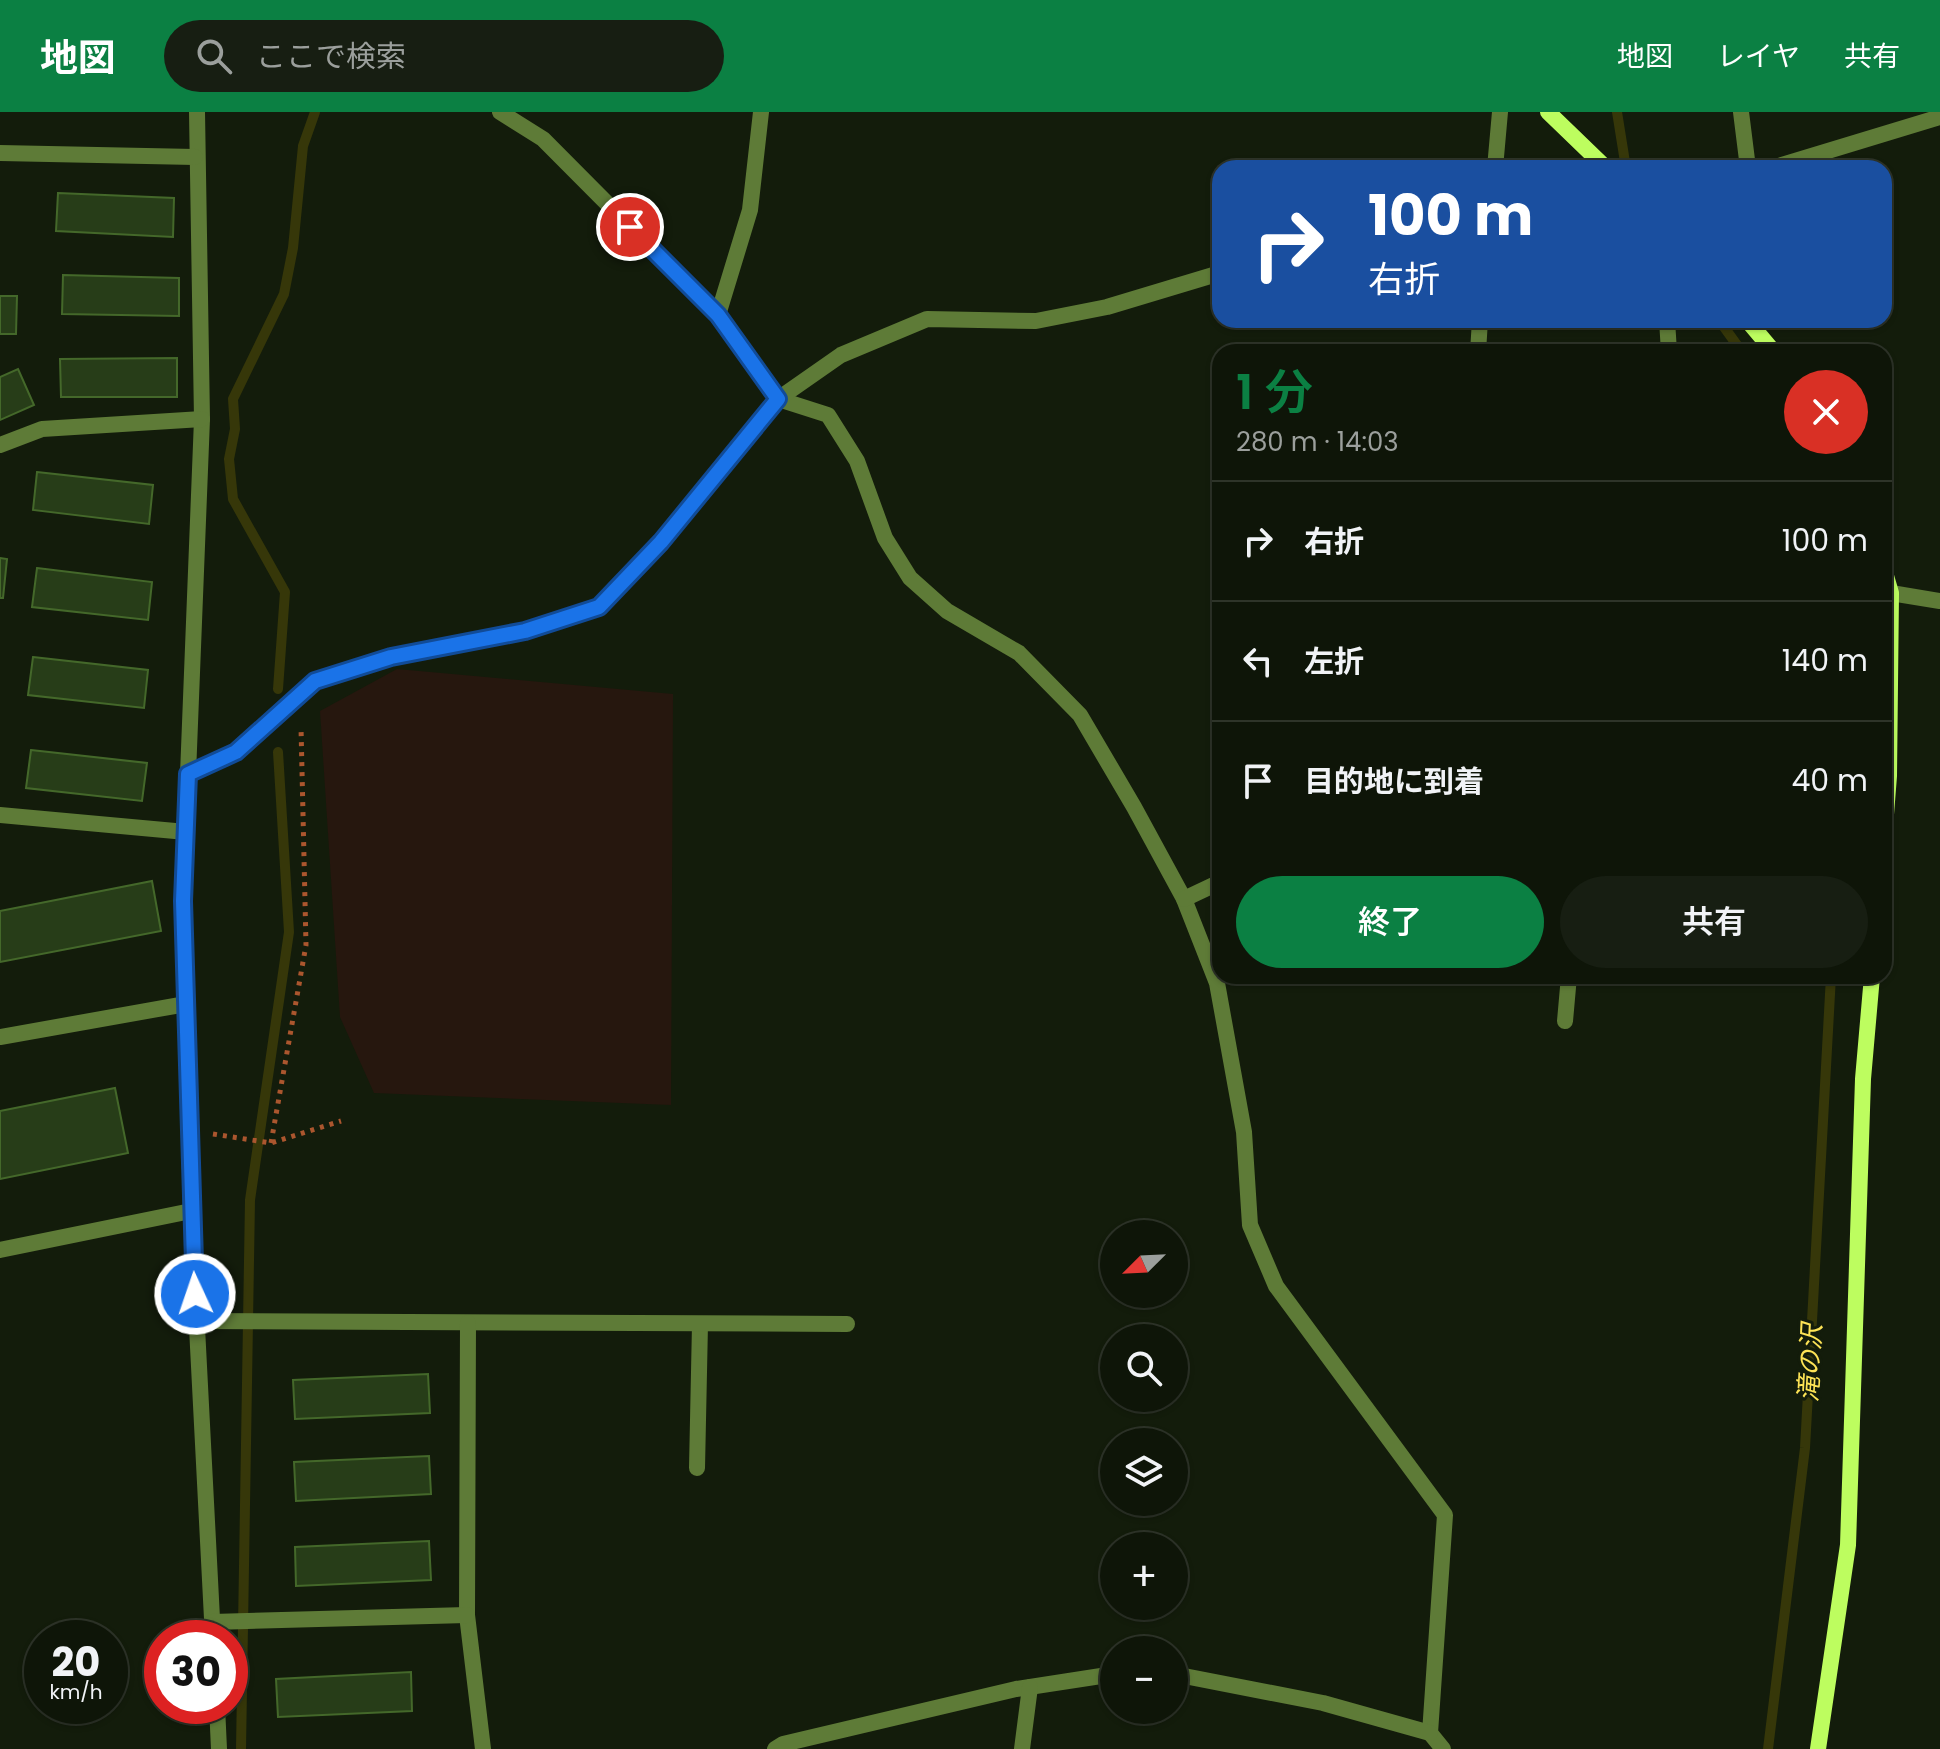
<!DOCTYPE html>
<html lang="ja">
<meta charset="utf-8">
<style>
body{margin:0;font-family:Poppins,"Noto Sans JP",sans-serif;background:#171e12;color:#f1f3f6;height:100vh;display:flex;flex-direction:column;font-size:30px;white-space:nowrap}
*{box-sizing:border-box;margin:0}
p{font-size:26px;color:#9b9f9c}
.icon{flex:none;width:44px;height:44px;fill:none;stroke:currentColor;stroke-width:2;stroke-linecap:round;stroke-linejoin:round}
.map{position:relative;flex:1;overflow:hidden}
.details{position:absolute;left:1212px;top:232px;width:680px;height:640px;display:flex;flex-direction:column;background:#0e1508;border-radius:24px;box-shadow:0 2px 6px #0004,0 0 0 2px #2e3429}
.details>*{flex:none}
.top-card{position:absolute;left:1212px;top:48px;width:680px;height:168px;border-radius:24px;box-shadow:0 2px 6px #0004,0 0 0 2px #2e3429;background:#1a4fa0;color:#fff;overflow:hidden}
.needle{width:52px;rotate:246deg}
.tools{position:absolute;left:1100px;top:1108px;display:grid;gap:16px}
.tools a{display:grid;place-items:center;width:88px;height:88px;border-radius:50%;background:#0e1508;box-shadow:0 2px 6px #0004,0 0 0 2px #2e3429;font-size:40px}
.speed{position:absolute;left:24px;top:1508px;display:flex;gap:16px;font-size:40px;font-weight:700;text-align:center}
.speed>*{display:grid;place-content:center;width:104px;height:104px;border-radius:50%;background:#0e1508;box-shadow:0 2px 6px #0004,0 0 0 2px #2e3429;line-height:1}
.speed small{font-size:20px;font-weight:400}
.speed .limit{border:12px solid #d22;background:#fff;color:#111}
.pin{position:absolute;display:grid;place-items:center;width:68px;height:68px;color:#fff;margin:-34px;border:4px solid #fff;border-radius:50%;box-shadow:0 2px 8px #0007}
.me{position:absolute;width:88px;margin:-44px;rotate:357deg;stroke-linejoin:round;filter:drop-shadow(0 0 6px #0008)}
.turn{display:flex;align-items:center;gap:28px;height:168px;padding:0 24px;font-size:36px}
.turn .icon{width:104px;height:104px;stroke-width:2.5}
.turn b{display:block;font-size:56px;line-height:68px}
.round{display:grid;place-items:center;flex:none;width:84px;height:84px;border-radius:42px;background:#171e12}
.overview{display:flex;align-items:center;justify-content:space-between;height:136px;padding:0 24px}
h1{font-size:48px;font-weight:600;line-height:60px;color:#0b8043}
.cta{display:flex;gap:16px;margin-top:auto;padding:16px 24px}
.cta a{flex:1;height:92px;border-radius:48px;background:#0b8043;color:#fff;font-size:32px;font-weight:600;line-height:92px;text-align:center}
.cta a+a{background:#171e12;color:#f1f3f6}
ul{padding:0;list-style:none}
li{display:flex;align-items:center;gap:24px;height:120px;padding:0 24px;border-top:2px solid #2e3429}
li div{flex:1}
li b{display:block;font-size:30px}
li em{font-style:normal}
header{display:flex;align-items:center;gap:48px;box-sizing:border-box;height:112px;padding:0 40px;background:#0b8043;color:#fff}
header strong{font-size:38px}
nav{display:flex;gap:44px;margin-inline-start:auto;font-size:28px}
.search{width:560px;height:72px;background:#171e12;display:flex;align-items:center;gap:20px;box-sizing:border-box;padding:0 28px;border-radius:44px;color:#9b9f9c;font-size:30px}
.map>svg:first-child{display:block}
.green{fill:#26170e}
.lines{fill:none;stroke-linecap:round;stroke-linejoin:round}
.stream{stroke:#363709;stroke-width:10}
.building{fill:#273d18;stroke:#44682a;stroke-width:2}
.path{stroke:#ab562e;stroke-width:5;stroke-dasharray:4 6;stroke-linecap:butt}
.lane{stroke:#5e7b37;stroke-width:16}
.street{stroke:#5e7b37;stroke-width:16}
.secondary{stroke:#bdfd5f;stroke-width:16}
.route-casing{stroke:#114b97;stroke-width:20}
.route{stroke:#1a73e8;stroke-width:14}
.labels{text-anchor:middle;stroke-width:6;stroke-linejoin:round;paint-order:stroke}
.water-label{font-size:26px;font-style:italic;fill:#fde356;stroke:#131c0b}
</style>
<header>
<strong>地図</strong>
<div class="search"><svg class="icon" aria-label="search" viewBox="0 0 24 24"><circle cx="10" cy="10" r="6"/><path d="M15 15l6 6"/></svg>ここで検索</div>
<nav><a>地図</a><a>レイヤ</a><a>共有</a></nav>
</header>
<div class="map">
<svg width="1940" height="1637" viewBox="0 0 1940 1637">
<rect width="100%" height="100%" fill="#131c0b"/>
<!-- green -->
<path class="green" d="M397,557l276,25 -2,411 -297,-12 -34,-76 -20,-306z"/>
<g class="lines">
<!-- stream -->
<g class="stream">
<path d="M1617,0l8,50"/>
<path d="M1719,208l23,32"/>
<path d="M278,577l7,-97 -52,-93 -4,-40 6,-30 -2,-30 51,-105 9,-46 10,-102 12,-34"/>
<path d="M241,1637l9,-549 39,-268 -11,-180"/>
<path d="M1768,1637l37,-301 26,-472"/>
</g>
</g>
<!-- building -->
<g class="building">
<path d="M58,81l116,5 -1,39 -117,-6z"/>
<path d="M63,163l116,3v38l-117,-2z"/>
<path d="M0,184h17l-1,38h-16z"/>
<path d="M177,246v39h-116l-1,-38z"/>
<path d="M18,257l16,36 -34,15v-43z"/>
<path d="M37,360l116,13 -4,39 -116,-14z"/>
<path d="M0,446l7,1 -4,39h-3z"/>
<path d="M37,456l115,14 -4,38 -116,-13z"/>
<path d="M33,545l115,13 -4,38 -116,-13z"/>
<path d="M31,638l116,13 -5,38 -116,-13z"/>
<path d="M152,769l9,50 -161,31v-51z"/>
<path d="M115,976l13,65 -128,26v-68z"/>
<path d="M428,1262l2,39 -135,6 -2,-39z"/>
<path d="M429,1344l2,38 -135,7 -2,-39z"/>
<path d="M429,1429l2,39 -135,6 -1,-39z"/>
<path d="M411,1560l1,39 -134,6 -2,-38z"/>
</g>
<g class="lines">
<!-- path -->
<g class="path">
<path d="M213,1022l58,9 70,-22"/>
<path d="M271,1031l35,-198 -5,-218"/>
</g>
<!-- lane -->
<g class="lane">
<path d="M188,662l48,-22 79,-71 76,-24 134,-26 74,-24 62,-65 117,-143"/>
<path d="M697,1356l3,-144"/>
</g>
<!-- street -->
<g class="street">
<path d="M197,0l5,307 -19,482 8,310 22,427"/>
<path d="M500,0l43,27 175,176 60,84 50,16 29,46 28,77 25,40 37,33 72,42 61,62 54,92 50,92 33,84 27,149 6,93 26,61 169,229 -15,218 13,16"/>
<path d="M1741,0l7,56"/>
<path d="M0,41l195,4"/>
<path d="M1495,56l5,-56"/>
<path d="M1772,56l168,-51"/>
<path d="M718,203l32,-105 11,-98"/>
<path d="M1667,208l2,32"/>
<path d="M1478,240l2,-32"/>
<path d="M778,287l63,-44 86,-36 109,2 71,-14 113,-34"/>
<path d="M0,333l42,-16 160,-10"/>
<path d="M1891,481l49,8"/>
<path d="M0,703l186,17"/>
<path d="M1184,787l36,-17"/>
<path d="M1565,909l4,-45"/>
<path d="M0,925l186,-33"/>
<path d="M0,1138l191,-39"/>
<path d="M196,1209l651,3"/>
<path d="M468,1211l-1,292 16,134"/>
<path d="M212,1510l255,-7"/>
<path d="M1174,1562l149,29 107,30"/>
<path d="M217,1594l2,43"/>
<path d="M775,1637l8,-5 233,-55 98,-15"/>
<path d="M1022,1637l8,-62"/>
</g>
<!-- secondary -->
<g class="secondary">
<path d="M1548,0l58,56"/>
<path d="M1747,208l27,32"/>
<path d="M1884,457l7,24 -2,183 -5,64"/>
<path d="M1818,1637l30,-204 15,-466 9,-103"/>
</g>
</g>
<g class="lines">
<defs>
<path id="route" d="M195,1182l-12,-393 5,-127 48,-22 79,-71 76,-24 134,-26 74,-24 62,-65 117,-143 -60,-84 -88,-88"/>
</defs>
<!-- route casing -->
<use href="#route" class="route-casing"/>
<!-- route -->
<use href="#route" class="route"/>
</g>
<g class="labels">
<!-- water labels -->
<g class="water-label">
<text transform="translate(1810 1251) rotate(-87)" y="9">滝の沢</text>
</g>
</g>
</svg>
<div class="tools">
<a><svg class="needle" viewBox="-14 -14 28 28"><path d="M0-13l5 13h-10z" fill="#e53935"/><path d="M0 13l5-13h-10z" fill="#9b9f9c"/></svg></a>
<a><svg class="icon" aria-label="search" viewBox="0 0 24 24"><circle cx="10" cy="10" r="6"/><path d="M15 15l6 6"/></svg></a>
<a><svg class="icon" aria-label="layers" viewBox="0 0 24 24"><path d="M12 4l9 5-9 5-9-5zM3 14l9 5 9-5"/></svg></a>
<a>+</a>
<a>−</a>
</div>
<div class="speed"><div>20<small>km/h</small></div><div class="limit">30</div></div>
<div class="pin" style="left:630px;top:115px;background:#d93025"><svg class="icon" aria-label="arrive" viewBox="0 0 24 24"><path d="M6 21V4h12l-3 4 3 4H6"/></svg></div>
<svg class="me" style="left:195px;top:1182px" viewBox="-20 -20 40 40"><circle r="17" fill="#1a73e8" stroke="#fff" stroke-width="3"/><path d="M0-11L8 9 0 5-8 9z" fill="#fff"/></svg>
<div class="top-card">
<div class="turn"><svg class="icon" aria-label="right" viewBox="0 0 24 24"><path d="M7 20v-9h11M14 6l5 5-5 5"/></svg><div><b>100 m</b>右折</div></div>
</div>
<section class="details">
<div class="overview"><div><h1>1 分</h1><p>280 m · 14:03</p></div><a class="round" style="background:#d93025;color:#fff"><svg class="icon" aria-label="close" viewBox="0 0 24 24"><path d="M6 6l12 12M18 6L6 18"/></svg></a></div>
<ul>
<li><svg class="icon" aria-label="right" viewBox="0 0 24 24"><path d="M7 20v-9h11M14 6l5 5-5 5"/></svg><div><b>右折</b></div><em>100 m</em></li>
<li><svg class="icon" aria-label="left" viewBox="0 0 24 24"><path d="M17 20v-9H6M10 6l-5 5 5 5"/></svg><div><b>左折</b></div><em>140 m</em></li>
<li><svg class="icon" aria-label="arrive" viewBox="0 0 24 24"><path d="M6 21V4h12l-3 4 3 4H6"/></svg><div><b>目的地に到着</b></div><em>40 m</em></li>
</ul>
<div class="cta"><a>終了</a><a>共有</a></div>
</section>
</div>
